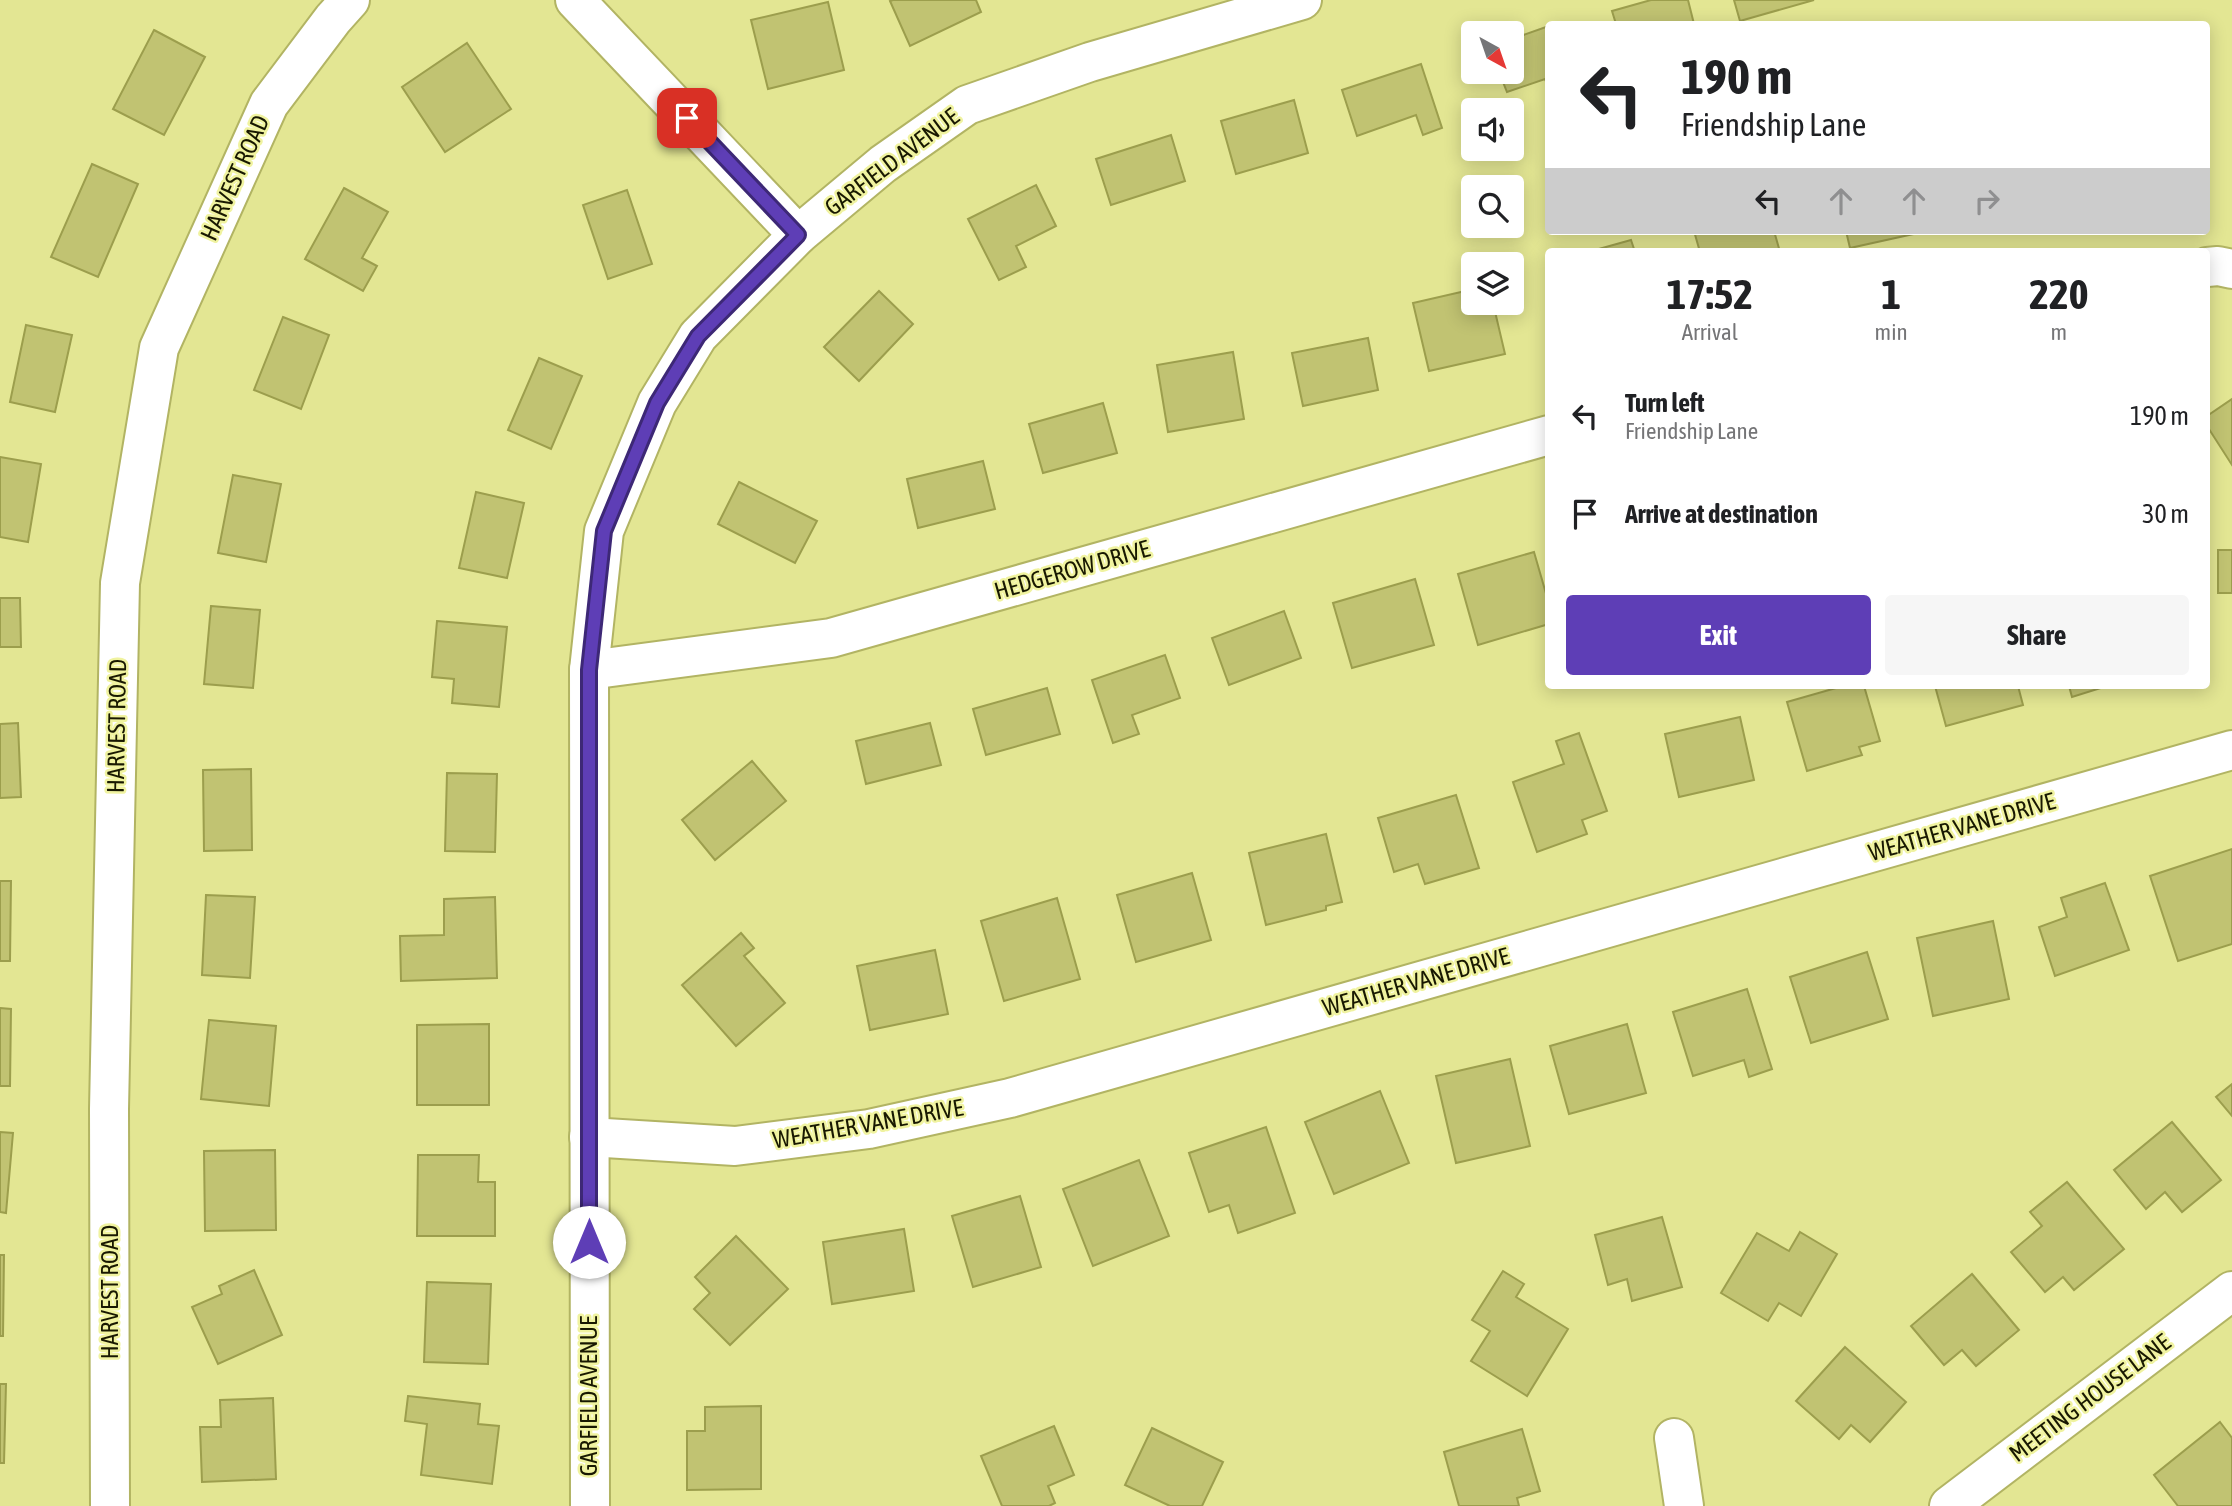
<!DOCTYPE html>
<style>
body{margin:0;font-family:"Asap Condensed",sans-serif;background:#f6f6f6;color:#202124;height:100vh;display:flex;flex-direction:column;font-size:26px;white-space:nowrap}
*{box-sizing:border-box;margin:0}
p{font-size:23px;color:#757577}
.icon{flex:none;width:38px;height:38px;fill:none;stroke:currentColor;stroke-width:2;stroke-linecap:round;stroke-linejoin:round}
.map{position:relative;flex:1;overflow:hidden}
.side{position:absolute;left:1545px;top:248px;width:665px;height:441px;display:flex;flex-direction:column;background:#fff;border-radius:7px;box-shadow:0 4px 18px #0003}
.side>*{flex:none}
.banner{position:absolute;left:1545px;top:21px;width:665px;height:214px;border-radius:7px;box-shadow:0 4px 18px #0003;background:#fff;color:#202124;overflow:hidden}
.needle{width:46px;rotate:140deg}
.tools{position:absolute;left:1461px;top:21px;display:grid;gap:14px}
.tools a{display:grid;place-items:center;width:63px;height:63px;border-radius:7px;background:#fff;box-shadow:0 4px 18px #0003;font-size:35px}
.pin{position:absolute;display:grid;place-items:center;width:60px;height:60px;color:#fff;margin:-30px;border-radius:14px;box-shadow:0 4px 10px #0006}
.me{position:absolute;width:77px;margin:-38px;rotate:0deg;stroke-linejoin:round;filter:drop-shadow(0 0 5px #0008)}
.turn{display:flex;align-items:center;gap:24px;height:147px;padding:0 21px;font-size:32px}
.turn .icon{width:91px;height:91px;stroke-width:2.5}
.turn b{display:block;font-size:49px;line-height:60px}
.lanes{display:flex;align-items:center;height:66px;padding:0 21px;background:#0003;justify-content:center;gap:35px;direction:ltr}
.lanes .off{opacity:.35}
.eta{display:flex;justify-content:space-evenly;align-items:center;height:119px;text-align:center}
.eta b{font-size:42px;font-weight:700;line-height:49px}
.button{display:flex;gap:14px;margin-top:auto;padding:14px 21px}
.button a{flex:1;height:80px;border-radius:7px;background:#5e3eb6;color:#fff;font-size:28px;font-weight:700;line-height:80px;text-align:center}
.button a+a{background:#f6f6f6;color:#202124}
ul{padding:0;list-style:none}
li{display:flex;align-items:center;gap:21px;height:98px;padding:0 21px}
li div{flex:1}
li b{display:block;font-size:26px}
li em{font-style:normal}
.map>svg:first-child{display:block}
.building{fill:#c1c372;stroke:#9c9e4d;stroke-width:2}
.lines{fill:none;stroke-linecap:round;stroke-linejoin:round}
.minor-casing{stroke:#b2b463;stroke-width:42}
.minor{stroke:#fff;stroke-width:38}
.route-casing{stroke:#3d2876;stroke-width:18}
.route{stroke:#5e3eb6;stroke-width:12}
.labels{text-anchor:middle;stroke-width:5;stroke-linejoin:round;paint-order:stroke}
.street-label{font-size:24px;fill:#181801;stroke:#f0f3a0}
</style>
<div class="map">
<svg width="2232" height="1506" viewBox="0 0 2232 1506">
<rect width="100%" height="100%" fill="#e3e693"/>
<!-- building -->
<g class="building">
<path d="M893,0h83l5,12 -71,34 -20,-45z"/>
<path d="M1651,0h37l6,24h-78l-4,-13z"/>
<path d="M1734,0h80l-74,21z"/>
<path d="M828,2l16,68 -76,19 -17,-69z"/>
<path d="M1549,26v64l-4,-11 -38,13 -8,-20h13v-33z"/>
<path d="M154,30l51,27 -41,78 -51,-26z"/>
<path d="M467,43l44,66 -66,43 -43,-65z"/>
<path d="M1421,64l21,64 -19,7 -7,-20 -59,21 -15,-46z"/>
<path d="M1294,100l14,53 -72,21 -15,-53z"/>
<path d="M1171,135l14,46 -74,24 -15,-46z"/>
<path d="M92,164l46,20 -40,93 -47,-20z"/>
<path d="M1036,185l20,41 -40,20 10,21 -27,13 -31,-61z"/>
<path d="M344,188l44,24 -26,46 15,8 -14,25 -58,-32z"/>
<path d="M627,190l25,74 -44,15 -25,-74z"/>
<path d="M1694,231h80l6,21h-80z"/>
<path d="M1846,231h71l1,2 -68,15z"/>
<path d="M1631,240l4,12h-47z"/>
<path d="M1474,289v14h19l12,51 -76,17 -16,-68z"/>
<path d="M879,291l34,33 -54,57 -35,-34z"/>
<path d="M283,317l46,18 -28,74 -47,-19z"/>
<path d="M26,325l46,10 -17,77 -45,-10z"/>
<path d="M1368,338l10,52 -75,16 -11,-53z"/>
<path d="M1233,352l11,67 -76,13 -11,-67z"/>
<path d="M539,358l43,18 -31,73 -43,-19z"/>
<path d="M2232,399v66l-25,-39v-10z"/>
<path d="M1103,403l14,50 -74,20 -14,-49z"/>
<path d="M0,457l41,7 -13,78 -28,-5z"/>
<path d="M983,461l12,48 -77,19 -11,-49z"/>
<path d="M233,475l48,9 -15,78 -48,-9z"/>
<path d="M739,482l78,39 -22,42 -77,-39z"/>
<path d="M476,492l48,11 -17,75 -48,-10z"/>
<rect x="2218" y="550" width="14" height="43"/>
<path d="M1534,552l15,52v20l-71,21 -20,-71z"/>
<path d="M1415,579l19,66 -82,23 -19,-65z"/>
<path d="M0,598h20l1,49h-21z"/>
<path d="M211,606l49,4 -7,78 -49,-4z"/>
<path d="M1284,611l17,47 -72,27 -17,-47z"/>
<path d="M437,621l70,6 -8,80 -47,-4 2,-24 -22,-2z"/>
<path d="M1165,655l15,43 -48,17 7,19 -26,9 -21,-63z"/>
<path d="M1843,686h21l16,55 -21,6 3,8 -55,16 -20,-69z"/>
<path d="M1935,686h83l5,19 -77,21z"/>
<path d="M2069,686h38l-35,11z"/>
<path d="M1047,688l13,46 -74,21 -13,-46z"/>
<path d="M1740,717l14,63 -75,17 -14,-63z"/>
<path d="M18,723l3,74 -21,1v-74z"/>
<path d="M930,723l11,42 -75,19 -10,-43z"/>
<path d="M1579,733l28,78 -25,9 5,14 -50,18 -24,-70 51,-18 -8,-23z"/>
<path d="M752,761l34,40 -71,59 -33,-40z"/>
<path d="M251,769l1,81 -48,1 -1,-81z"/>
<path d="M447,773l50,1 -2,78 -50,-1z"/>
<path d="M1456,795l23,73 -54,16 -7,-20 -24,8 -16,-54z"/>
<path d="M1326,834l16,68 -16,4v4l-60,15 -17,-72z"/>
<path d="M2232,849v95l-54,17 -28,-85z"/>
<path d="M1192,873l19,67 -75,22 -19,-67z"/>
<path d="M0,881h11l-1,80h-10z"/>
<path d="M2105,883l24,67 -74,26 -16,-49 28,-10 -6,-19z"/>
<path d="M206,895l49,2 -5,81 -48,-3z"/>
<path d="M495,897l2,81 -96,3 -1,-45 44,-1v-36z"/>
<path d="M1057,898l23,81 -76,22 -23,-80z"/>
<path d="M1993,921l16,78 -76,17 -16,-78z"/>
<path d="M741,933l13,15 -10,8 41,47 -49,43 -54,-61z"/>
<path d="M935,950l13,64 -78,16 -13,-64z"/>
<path d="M1867,952l21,67 -77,24 -21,-66z"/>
<path d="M1747,989l25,80 -23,8 -5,-17 -51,16 -20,-64z"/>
<path d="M0,1008l11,1 -1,77h-10z"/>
<path d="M209,1020l67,6 -7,80 -68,-7z"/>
<path d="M489,1024v81h-72v-80z"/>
<path d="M1627,1024l19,69 -77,21 -19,-68z"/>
<path d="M1510,1059l20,87 -74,17 -20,-87z"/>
<path d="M2232,1084v32l-16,-19z"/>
<path d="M1380,1091l29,72 -75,31 -29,-72z"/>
<path d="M2172,1122l49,58 -39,32 -17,-20 -19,17 -32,-39z"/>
<path d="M1266,1127l29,86 -57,20 -9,-28 -20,7 -20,-59z"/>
<path d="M0,1132l13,1 -7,80 -6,-1z"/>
<path d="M275,1150l1,80 -71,1 -1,-80z"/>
<path d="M418,1155h61l-1,27h17v54h-78z"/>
<path d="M1139,1160l30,76 -76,30 -30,-77z"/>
<path d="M2067,1182l57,67 -50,41 -11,-13 -18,15 -34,-40 31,-26 -12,-14z"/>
<path d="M1020,1196l21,71 -68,20 -21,-71z"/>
<path d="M1662,1217l20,70 -50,14 -5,-22 -19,6 -13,-50z"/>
<path d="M904,1229l10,62 -82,13 -9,-62z"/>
<path d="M1800,1232l37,22 -36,62 -22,-13 -11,18 -47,-28 36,-60 32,18z"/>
<path d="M736,1236l52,53 -58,56 -36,-36 16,-16 -15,-16z"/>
<path d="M0,1255h4l-1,81h-3z"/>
<path d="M254,1270l28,65 -64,29 -26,-57 30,-13 -3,-8z"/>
<path d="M1503,1271l21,13 -8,13 52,32 -41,67 -56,-35 19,-30 -18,-11z"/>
<path d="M1972,1274l47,56 -43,36 -14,-16 -18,15 -33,-39z"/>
<path d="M427,1282l64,2 -3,80 -64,-2z"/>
<path d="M1845,1347l61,55 -36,40 -19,-17 -12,14 -43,-38z"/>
<path d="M0,1384h6l-2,79h-4z"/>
<path d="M408,1396l72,8 -2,20 21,2 -7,58 -71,-9 6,-51 -22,-3z"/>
<path d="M273,1398l3,81 -74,3 -2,-55h21l-1,-27z"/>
<path d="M761,1406v83l-74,1v-59h18v-24z"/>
<path d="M2220,1422l12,16v68h-54l-24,-31z"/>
<path d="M1054,1426l20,49 -26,11 7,17 -6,3h-47l-21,-50z"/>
<path d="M1152,1428l71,34 -21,44h-32l-45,-21z"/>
<path d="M1522,1429l18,62 -23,7 2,8h-60l-15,-54z"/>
</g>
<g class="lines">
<defs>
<g id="minor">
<path d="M575,0l223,235"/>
<path d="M2207,267l11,-1 14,3"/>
<path d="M589,670l242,-32 718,-203"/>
<path d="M589,1137l146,9 134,-17 141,-31 1222,-348"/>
<path d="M1674,1438l10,68"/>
<path d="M110,1506l-1,-397 11,-526 39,-235 110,-244 64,-85 17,-19"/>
<path d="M590,1506l-1,-836 15,-139 53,-128 41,-67 100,-101 85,-71 84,-59 123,-43 212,-62"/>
<path d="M1949,1506l283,-215"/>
</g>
</defs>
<!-- minor casing -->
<use href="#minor" class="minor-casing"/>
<!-- minor -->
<use href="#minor" class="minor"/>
</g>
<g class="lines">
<defs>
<path id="route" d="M589,1242v-572l15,-139 53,-128 41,-67 100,-101 -111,-117"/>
</defs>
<!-- route casing -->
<use href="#route" class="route-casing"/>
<!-- route -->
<use href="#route" class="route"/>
</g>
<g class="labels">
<!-- street labels -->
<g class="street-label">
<text transform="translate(892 162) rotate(-37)" y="8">GARFIELD AVENUE</text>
<text transform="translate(235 178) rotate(-66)" y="8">HARVEST ROAD</text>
<text transform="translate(1072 570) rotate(-16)" y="8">HEDGEROW DRIVE</text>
<text transform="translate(117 726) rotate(-89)" y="8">HARVEST ROAD</text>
<text transform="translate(1962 827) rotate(-16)" y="8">WEATHER VANE DRIVE</text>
<text transform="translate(1416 982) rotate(-16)" y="8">WEATHER VANE DRIVE</text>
<text transform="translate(868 1124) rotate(-10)" y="8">WEATHER VANE DRIVE</text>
<text transform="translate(110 1292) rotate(-90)" y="8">HARVEST ROAD</text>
<text transform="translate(589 1396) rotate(-90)" y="8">GARFIELD AVENUE</text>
<text transform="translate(2090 1398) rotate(-37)" y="8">MEETING HOUSE LANE</text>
</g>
</g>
</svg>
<div class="tools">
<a><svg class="needle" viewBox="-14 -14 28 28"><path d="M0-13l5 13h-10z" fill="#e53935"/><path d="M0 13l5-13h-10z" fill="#757577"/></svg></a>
<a><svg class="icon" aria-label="sound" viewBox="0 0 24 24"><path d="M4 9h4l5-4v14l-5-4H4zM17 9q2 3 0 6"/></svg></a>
<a><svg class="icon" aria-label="search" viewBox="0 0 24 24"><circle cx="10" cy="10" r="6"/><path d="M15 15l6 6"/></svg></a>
<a><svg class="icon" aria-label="layers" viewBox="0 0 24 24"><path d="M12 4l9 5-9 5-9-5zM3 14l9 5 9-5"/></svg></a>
</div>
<div class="pin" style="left:687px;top:118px;background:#d93025"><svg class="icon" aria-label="arrive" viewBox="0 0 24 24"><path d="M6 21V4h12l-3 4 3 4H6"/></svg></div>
<svg class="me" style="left:589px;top:1242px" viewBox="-20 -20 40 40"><circle r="19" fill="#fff"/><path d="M0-13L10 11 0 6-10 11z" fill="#5e3eb6"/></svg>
<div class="banner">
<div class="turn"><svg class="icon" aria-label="left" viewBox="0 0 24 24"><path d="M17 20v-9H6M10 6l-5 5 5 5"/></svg><div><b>190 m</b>Friendship Lane</div></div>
<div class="lanes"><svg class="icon" aria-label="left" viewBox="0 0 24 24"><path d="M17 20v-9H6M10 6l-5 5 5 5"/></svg><svg class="icon off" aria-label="ahead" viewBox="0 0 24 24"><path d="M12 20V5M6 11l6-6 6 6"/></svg><svg class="icon off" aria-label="ahead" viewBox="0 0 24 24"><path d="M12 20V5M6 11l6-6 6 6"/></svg><svg class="icon off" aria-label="right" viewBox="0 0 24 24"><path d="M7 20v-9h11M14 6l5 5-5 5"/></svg></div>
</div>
<section class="side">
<div class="eta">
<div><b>17:52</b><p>Arrival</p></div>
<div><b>1</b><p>min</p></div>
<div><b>220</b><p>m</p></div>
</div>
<ul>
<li><svg class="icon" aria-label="left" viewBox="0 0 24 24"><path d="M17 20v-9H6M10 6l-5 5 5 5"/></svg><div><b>Turn left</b><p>Friendship Lane</p></div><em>190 m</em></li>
<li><svg class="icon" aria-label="arrive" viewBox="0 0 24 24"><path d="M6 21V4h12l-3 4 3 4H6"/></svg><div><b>Arrive at destination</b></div><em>30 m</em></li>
</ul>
<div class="button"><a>Exit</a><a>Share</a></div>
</section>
</div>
